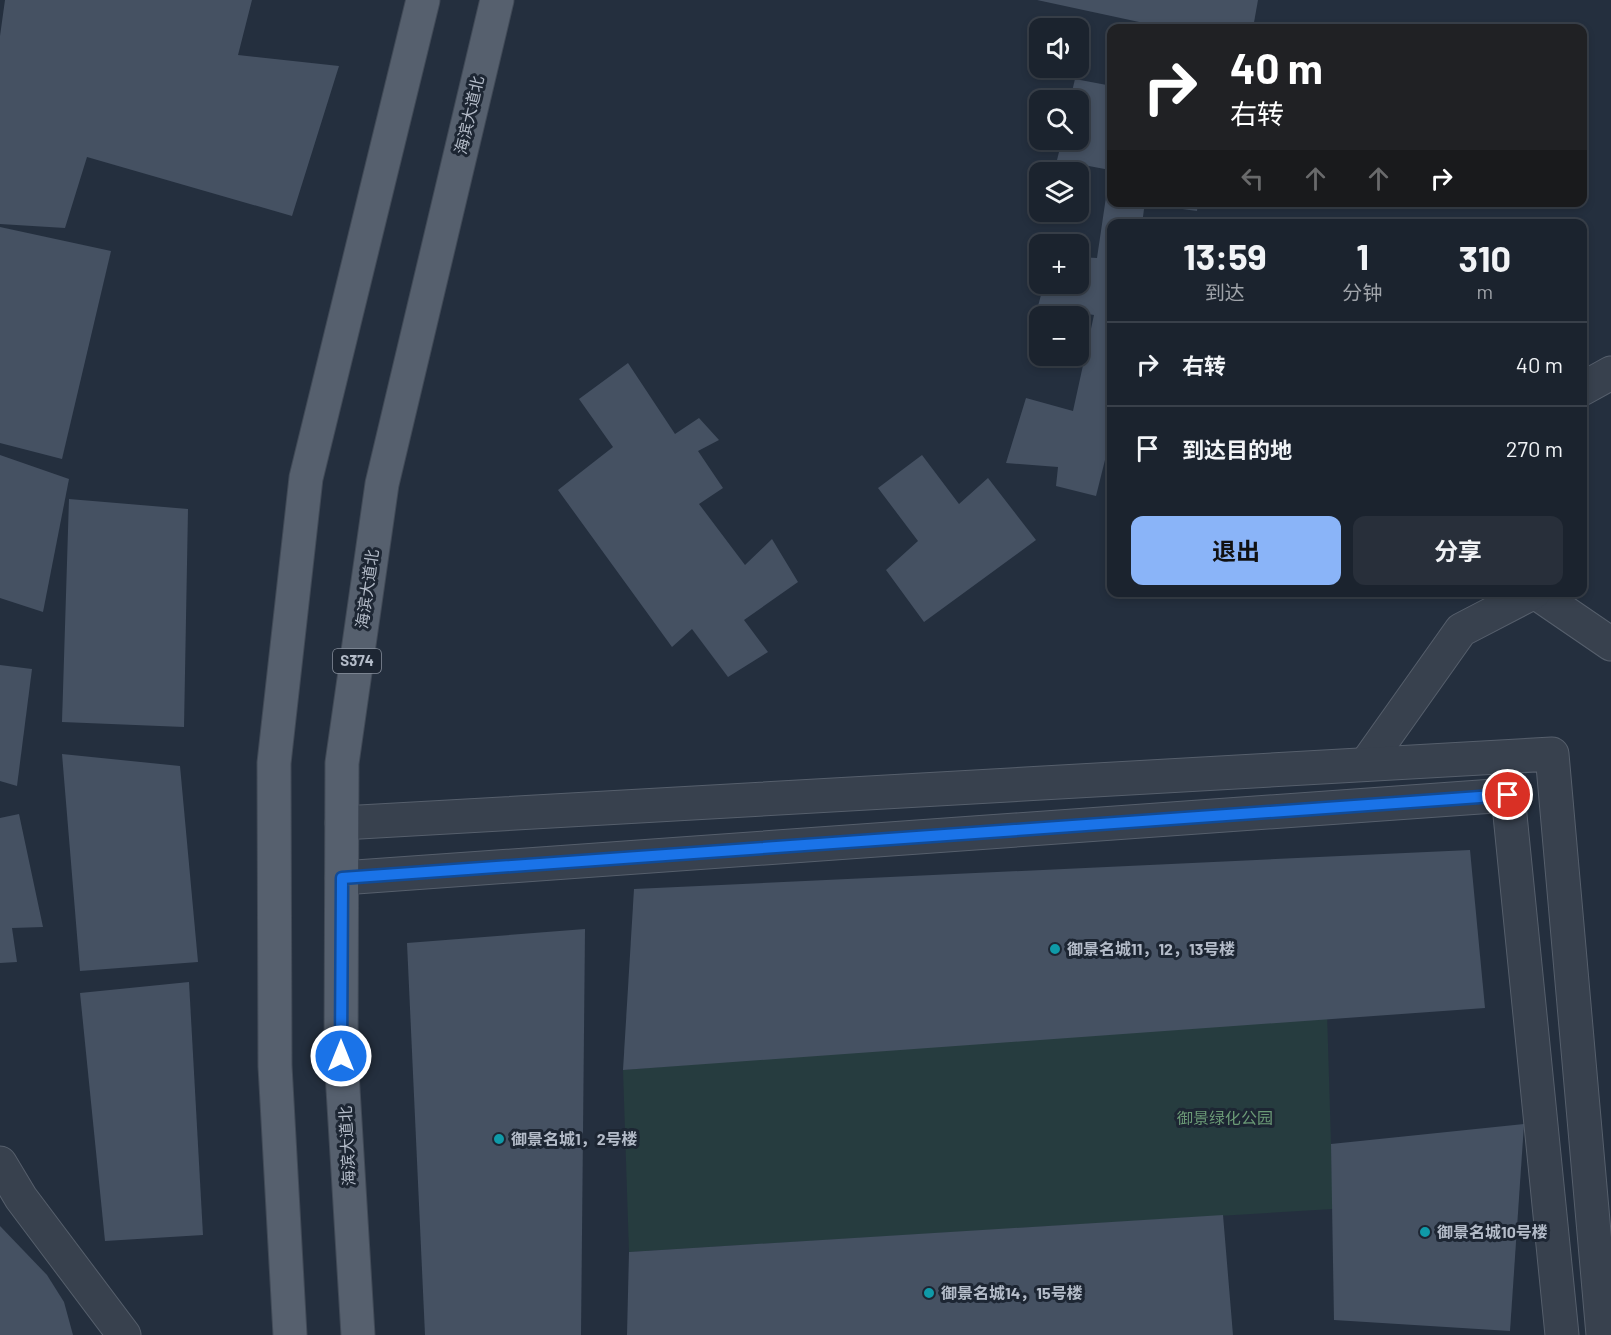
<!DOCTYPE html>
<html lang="zh">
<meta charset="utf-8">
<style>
body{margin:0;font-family:Barlow,"Noto Sans SC",sans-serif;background:#282f3a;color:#f1f3f6;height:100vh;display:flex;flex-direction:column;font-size:22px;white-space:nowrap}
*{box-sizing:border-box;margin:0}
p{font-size:20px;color:#a0a4aa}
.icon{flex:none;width:33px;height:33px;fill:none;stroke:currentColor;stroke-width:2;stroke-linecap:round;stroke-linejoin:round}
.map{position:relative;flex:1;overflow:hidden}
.panel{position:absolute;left:1107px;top:219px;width:480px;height:378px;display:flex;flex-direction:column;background:#1b232e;border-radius:12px;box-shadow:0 3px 9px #0003,0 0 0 2px #39404a}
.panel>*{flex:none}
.guide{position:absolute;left:1107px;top:24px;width:480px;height:183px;border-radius:12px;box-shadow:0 3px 9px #0003,0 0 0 2px #39404a;background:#202124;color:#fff;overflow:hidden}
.fabs{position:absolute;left:1029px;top:18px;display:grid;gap:12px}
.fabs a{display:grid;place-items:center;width:60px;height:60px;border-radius:12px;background:#1b232e;box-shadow:0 3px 9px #0003,0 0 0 2px #39404a;font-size:30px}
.pin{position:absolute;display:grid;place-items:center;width:51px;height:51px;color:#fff;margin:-26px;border:3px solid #fff;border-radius:50%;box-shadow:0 2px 6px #0007}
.me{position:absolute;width:66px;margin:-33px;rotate:0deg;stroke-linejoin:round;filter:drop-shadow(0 0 4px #0008)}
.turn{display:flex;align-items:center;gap:21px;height:126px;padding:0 24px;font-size:27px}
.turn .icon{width:78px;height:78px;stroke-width:2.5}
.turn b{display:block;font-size:42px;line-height:51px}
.lanes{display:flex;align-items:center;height:57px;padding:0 24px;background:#0003;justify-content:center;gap:30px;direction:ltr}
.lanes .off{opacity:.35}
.eta{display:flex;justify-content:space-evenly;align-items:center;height:102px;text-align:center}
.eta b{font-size:36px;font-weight:700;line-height:42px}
.action{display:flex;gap:12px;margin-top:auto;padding:12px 24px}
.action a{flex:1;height:69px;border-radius:12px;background:#8ab4f8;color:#111;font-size:24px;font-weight:700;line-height:69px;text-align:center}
.action a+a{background:#282f3a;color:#f1f3f6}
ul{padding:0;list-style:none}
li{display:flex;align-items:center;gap:18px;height:84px;padding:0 24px;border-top:2px solid #39404a}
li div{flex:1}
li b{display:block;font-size:22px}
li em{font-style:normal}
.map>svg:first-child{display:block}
.green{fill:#263c3f}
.building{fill:#455162}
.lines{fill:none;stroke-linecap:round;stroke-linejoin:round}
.minor-casing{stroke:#565f6c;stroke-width:35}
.major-casing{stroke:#414a57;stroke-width:35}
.minor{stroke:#38414e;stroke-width:33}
.major{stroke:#56606e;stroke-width:33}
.route-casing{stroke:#114b97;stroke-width:15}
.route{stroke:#1a73e8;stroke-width:10}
.culture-dot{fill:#0f9aa8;stroke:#1d2633;stroke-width:2}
.labels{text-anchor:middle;stroke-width:6;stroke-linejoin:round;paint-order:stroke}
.shield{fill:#1d2633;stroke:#878f9c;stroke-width:1.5}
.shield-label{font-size:15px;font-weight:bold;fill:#b4bcc9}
.street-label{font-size:16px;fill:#b4bcc9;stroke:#1d2633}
.poi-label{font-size:16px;font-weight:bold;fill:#b4bcc9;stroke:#1d2633;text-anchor:start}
.park-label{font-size:16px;fill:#6b9a76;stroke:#1d2633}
</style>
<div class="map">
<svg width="1611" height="1335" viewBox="0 0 1611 1335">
<rect width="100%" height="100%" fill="#242f3e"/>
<!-- green -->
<path class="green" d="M1327,1012l6,197 -704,43 -6,-182z"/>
<!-- building -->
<g class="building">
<path d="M5,0h247l-14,55 101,11 -47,150 -205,-59 -22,71 -65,-4v-188z"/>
<path d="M1037,0h221l-5,28h-86z"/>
<path d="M1075,79l37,7v116h33l-3,22h-30v233l-6,-1 -10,40 -40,-10 2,-19 -52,-4 20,-65 47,13 21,-96 -56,-9 6,-22h34v-27l19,1 13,-88 -53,-10 5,-20h16v-40h-8z"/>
<path d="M1146,202h52l-1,9 -51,-7z"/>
<path d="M0,227l111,24 -49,208 -62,-16z"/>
<path d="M628,363l47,71 24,-16 20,22 -21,11 25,37 -24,16 46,61 27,-26 26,43 -54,38 24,32 -40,25 -36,-48 -20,18 -114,-157 55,-43 -34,-48z"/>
<path d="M0,455l69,24 -26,133 -43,-14z"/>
<path d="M922,455l37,49 29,-26 48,62 -112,82 -38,-52 32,-29 -40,-53z"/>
<path d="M69,499l119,10 -4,218 -122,-5z"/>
<path d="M0,665l32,4 -15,117 -17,-5z"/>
<path d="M62,754l118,12 18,196 -118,9z"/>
<path d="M19,814l24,113 -31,1 5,34 -17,1v-145z"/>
<path d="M1470,850l15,158 -862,62 11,-181z"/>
<path d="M585,929l-4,406h-156l-18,-392z"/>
<path d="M189,982l14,253 -98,6 -25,-248z"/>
<path d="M1524,1124l-14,207 -176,-11 -3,-176z"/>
<path d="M1223,1215l10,120h-606l2,-83z"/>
<path d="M0,1226l47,49 17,27 9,33h-73z"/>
</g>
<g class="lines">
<defs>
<g id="minor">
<path d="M1582,389l29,-16"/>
<path d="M1535,592l76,52"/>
<path d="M1366,764l95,-134 73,-38"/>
<path d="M342,823l1210,-69 51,581"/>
<path d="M342,878l1166,-83 54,540"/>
<path d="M0,1163l21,35 103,137"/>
</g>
<g id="major">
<path d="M290,1335l-15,-269 -1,-303 32,-285 117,-478"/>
<path d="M358,1335l-17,-279 1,-293 40,-279 115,-484"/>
</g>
</defs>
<!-- minor casing -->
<use href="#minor" class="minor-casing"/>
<!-- major casing -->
<use href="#major" class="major-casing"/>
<!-- minor -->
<use href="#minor" class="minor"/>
<!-- major -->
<use href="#major" class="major"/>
</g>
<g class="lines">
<defs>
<path id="route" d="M341,1056l1,-178 1166,-83"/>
</defs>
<!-- route casing -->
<use href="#route" class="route-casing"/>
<!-- route -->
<use href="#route" class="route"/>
</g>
<!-- markers -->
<g class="culture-dot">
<circle cx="1055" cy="949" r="6"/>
<circle cx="499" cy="1139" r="6"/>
<circle cx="1425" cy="1232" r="6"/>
<circle cx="929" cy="1293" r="6"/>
</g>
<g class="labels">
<!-- shield labels -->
<rect class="shield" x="333" y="649" width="48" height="24" rx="4.5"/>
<g class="shield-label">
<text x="357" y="666">S374</text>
</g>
<!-- street labels -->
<g class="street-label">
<text transform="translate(469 115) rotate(-77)" y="6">海滨大道北</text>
<text transform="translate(367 589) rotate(-82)" y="6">海滨大道北</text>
<text transform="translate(347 1146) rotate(-93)" y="6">海滨大道北</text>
</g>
<!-- poi labels -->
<g class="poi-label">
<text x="1067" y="955">御景名城11，12，13号楼</text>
<text x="511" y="1145">御景名城1，2号楼</text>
<text x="1437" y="1238">御景名城10号楼</text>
<text x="941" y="1299">御景名城14，15号楼</text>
</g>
<!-- park labels -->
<g class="park-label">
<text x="1225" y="1124">御景绿化公园</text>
</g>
</g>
</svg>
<div class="fabs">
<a><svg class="icon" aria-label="sound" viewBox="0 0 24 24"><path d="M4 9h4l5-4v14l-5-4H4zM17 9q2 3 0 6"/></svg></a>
<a><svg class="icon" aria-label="search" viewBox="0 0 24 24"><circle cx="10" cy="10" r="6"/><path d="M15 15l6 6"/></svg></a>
<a><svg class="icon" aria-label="layers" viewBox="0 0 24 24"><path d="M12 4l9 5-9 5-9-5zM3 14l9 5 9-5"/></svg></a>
<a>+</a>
<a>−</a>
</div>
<div class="pin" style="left:1508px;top:795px;background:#d93025"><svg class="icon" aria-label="arrive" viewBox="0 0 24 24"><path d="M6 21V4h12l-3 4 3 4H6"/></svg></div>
<svg class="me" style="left:341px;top:1056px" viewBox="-20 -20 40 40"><circle r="17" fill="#1a73e8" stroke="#fff" stroke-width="3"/><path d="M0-11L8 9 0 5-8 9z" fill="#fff"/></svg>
<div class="guide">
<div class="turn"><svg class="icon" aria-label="right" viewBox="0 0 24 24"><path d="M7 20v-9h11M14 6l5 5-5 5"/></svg><div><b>40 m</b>右转</div></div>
<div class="lanes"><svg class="icon off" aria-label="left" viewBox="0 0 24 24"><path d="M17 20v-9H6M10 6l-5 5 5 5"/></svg><svg class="icon off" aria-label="ahead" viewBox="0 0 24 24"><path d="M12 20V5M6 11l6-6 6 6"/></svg><svg class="icon off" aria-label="ahead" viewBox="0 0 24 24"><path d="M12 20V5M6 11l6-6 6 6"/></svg><svg class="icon" aria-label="right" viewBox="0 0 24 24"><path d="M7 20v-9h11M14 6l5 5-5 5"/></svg></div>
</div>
<section class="panel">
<div class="eta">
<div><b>13:59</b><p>到达</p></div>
<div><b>1</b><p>分钟</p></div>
<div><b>310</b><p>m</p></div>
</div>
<ul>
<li><svg class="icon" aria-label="right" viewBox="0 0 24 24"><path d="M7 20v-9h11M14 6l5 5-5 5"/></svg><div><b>右转</b></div><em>40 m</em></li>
<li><svg class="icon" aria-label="arrive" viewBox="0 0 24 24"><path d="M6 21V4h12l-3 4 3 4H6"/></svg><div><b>到达目的地</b></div><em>270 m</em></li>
</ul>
<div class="action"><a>退出</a><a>分享</a></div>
</section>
</div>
